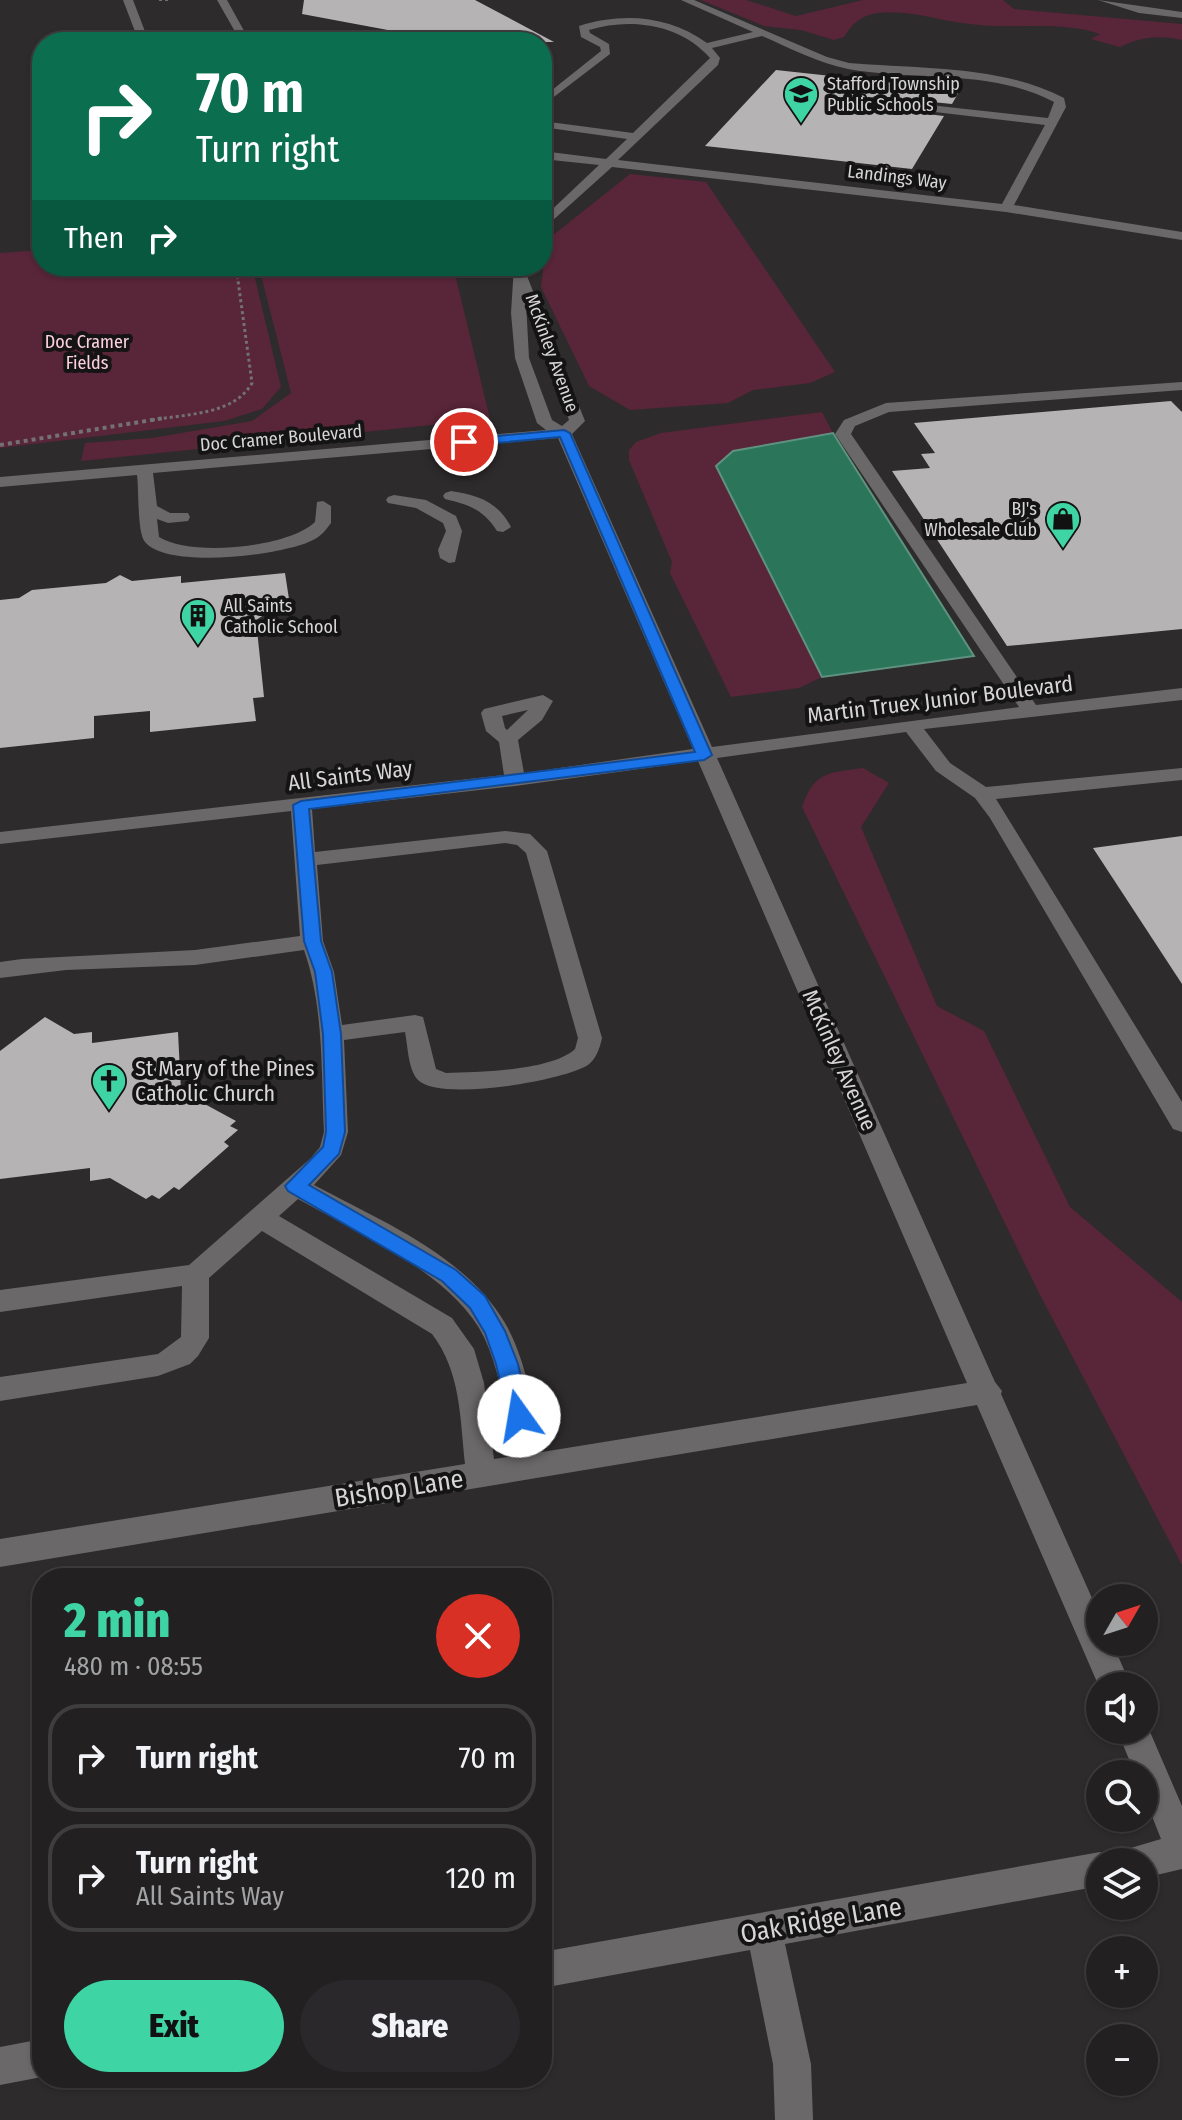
<!DOCTYPE html>
<meta charset="utf-8">
<style>
body{margin:0;font-family:"Fira Sans Condensed",sans-serif;background:#2a282a;color:#f1f3f6;height:100vh;display:flex;flex-direction:column;font-size:30px;white-space:nowrap}
*{box-sizing:border-box;margin:0}
p{font-size:26px;color:#a2a3a5}
.icon{flex:none;width:44px;height:44px;fill:none;stroke:currentColor;stroke-width:2;stroke-linecap:round;stroke-linejoin:round}
.map{position:relative;flex:1;overflow:hidden}
.details{position:absolute;left:32px;top:1568px;width:520px;height:520px;display:flex;flex-direction:column;background:#222021;border-radius:32px;box-shadow:0 2px 6px #0004,0 0 0 2px #3f3e3f}
.details>*{flex:none}
.banner{position:absolute;left:32px;top:32px;width:520px;height:244px;border-radius:32px;box-shadow:0 2px 6px #0004,0 0 0 2px #3f3e3f;background:#0b6e4f;color:#fff;overflow:hidden}
.needle{width:52px;rotate:51deg}
.tools{position:absolute;left:1086px;top:1584px;display:grid;gap:16px}
.tools a{display:grid;place-items:center;width:72px;height:72px;border-radius:50%;background:#222021;box-shadow:0 2px 6px #0004,0 0 0 2px #3f3e3f;font-size:40px}
.pin{position:absolute;display:grid;place-items:center;width:68px;height:68px;color:#fff;margin:-34px;border:4px solid #fff;border-radius:50%;box-shadow:0 2px 8px #0007}
.me{position:absolute;width:88px;margin:-44px;rotate:347deg;stroke-linejoin:round;filter:drop-shadow(0 0 6px #0008)}
.turn{display:flex;align-items:center;gap:28px;height:168px;padding:0 32px;font-size:36px}
.turn .icon{width:104px;height:104px;stroke-width:2.5}
.turn b{display:block;font-size:56px;line-height:68px}
.then{display:flex;align-items:center;height:76px;padding:0 32px;background:#0003;gap:16px;font-size:30px}
.round{display:grid;place-items:center;flex:none;width:84px;height:84px;border-radius:42px;background:#2a282a}
.overview{display:flex;align-items:center;justify-content:space-between;height:136px;padding:0 32px}
h1{font-size:48px;font-weight:800;line-height:60px;color:#3ed4a3}
.action{display:flex;gap:16px;margin-top:auto;padding:16px 32px}
.action a{flex:1;height:92px;border-radius:48px;background:#3ed4a3;color:#111;font-size:32px;font-weight:800;line-height:92px;text-align:center}
.action a+a{background:#2a282a;color:#f1f3f6}
ul{padding:0;list-style:none}
li{display:flex;align-items:center;gap:24px;height:108px;margin:0 16px 12px;padding:0 16px;border:4px solid #3f3e3f;border-radius:32px}
li div{flex:1}
li b{display:block;font-size:30px}
li em{font-style:normal}
.map>svg:first-child{display:block}
.green{fill:#592539}
.water{fill:#2b765b;stroke:#5f9280;stroke-width:2}
.building{fill:#b6b3b4}
.lines{fill:none;stroke-linecap:round;stroke-linejoin:round}
.path-far2{stroke:#737172;stroke-width:2;stroke-dasharray:3 3;stroke-linecap:butt}
.path-far1{stroke:#737172;stroke-width:3;stroke-dasharray:3 3;stroke-linecap:butt}
.path{stroke:#737172;stroke-width:4;stroke-dasharray:4 4;stroke-linecap:butt}
.minor{fill:#6b6869;fill-rule:evenodd}
.route{fill:#1a73e8;stroke:#114b97;stroke-width:2}
.labels{text-anchor:middle;stroke-width:8;stroke-linejoin:round;paint-order:stroke}
.far-poi-label{font-size:18px;fill:#d7d5d6;stroke:#151414;text-anchor:start}
.far-street-label{font-size:18px;fill:#d7d5d6;stroke:#151414}
.far-park-label{font-size:18px;fill:#fed0df;stroke:#151414}
.street-label{font-size:22px;fill:#d7d5d6;stroke:#151414}
.poi-label{font-size:22px;fill:#d7d5d6;stroke:#151414;text-anchor:start}
.near-street-label{font-size:26px;fill:#d7d5d6;stroke:#151414}
</style>
<div class="map">
<svg width="1182" height="2120" viewBox="0 0 1182 2120">
<rect width="100%" height="100%" fill="#2e2b2c"/>
<!-- green -->
<g class="green">
<path d="M701,0h45l50,16 67,-16h140l11,9 168,15v16c-23,-5 -42,-3 -62,7l-29,-8 9,-5c-38,-14 -88,-4 -130,-10 -31,-3 -60,-15 -92,-11 -16,2 -26,10 -34,24l-10,3 -33,-10 -37,-4z"/>
<path d="M630,174l76,8 129,190 -25,11 -57,7 -25,13 -98,7 -41,-24 -48,-99 6,-47z"/>
<path d="M42,250v16h210l29,121 -19,22 -38,12 -224,27v-195z"/>
<path d="M270,266h183l37,153 -409,42 4,-18 67,-5 100,-17 39,-28 -30,-118z"/>
<path d="M822,412l11,21 -100,18 -16,15 105,211 -23,11 -68,9 -61,-124 2,-11 -43,-102v-10l7,-8 25,-9z"/>
<path d="M863,768l26,15 -28,44 76,179 47,25 86,176 112,95v263l-143,-272 -237,-486c12,-36 27,-34 61,-39z"/>
</g>
<!-- water -->
<path class="water" d="M833,433l141,223 -152,21 -106,-211 17,-15z"/>
<!-- building -->
<g class="building">
<path d="M304,0h171l79,42h-102l-150,-28z"/>
<path d="M776,70l184,20 -8,14 -77,-8 -9,5 9,7 69,8 -32,53 -207,-23z"/>
<path d="M1171,401l11,11v217l-175,17 -115,-175 38,-3 -9,-14 14,-1 -21,-30z"/>
<path d="M285,573l4,26 -33,21 8,77 -11,1 3,23 -106,11v-21l-56,5v22l-94,10v-148l19,-2 13,-8 74,-7 14,-8 12,6 49,-5v7z"/>
<path d="M1182,836v148l-89,-136z"/>
<path d="M45,1017l29,17 18,-2v11l86,-11 3,60 18,-2 2,12 35,19 -6,5 8,4 -14,12 5,4 -50,44 -5,-3 -15,12 -7,-4 -6,4 -36,-21 -20,3v-13l-90,11v-128z"/>
</g>
<g class="lines">
<!-- path-far2 -->
<path class="path-far2" d="M159,0h12"/>
<!-- path-far1 -->
<path class="path-far1" d="M152,420c34,-6 82,-5 100,-37l-16,-117"/>
<!-- path -->
<path class="path" d="M0,445l164,-27"/>
<!-- minor -->
<g class="minor">
<path d="M123,0h10l16,42h-10z"/>
<path d="M217,0h10l21,38 34,-3 7,7h-48z"/>
<path d="M681,0h13l133,57 22,6c70,6 152,2 215,35l2,9 -52,98 168,27v8l-176,-28 -394,-45 -70,63v-11l57,-54 -57,-6v-8l64,8 21,-20 -85,-12v-6l91,12 77,-75c-29,-34 -80,-41 -121,-28l1,3 19,11 1,10 -68,52v-8l59,-47 -1,-4 -19,-10 -2,-11c45,-14 90,-10 128,17l46,-11zM762,36c28,12 56,27 86,33 68,12 144,0 206,33l-6,16 -173,-19 -6,3 6,3 170,20 -43,79 -384,-44 100,-95 2,-7 -8,-10z"/>
<path d="M1098,0l84,12v6l-43,-5z"/>
<path d="M514,266h14l-1,10 58,145 -13,13 140,313 307,-40 -184,-273 9,-14 42,-17 296,-21v8l-293,22 -34,14 -4,8 185,271 146,-17v12l-258,29 26,34 36,24 196,-19v12l-186,19 186,303v30l-9,-3 -183,-311 -15,-20 -39,-27 -30,-39 -189,26 278,624 7,9 -1,3 99,222v26h12l19,44h-31v3l-123,-284 -977,162v-28l465,-75c-5,-46 -4,-92 -33,-130l-170,-103 -53,47v60l-11,18 -8,8 -32,12 -158,25v-24l158,-23 23,-17 1,-51 -182,26v-22l189,-25 122,-107 9,-11 4,-15c-3,-61 0,-125 -20,-182l-109,15 -129,5 -66,8v-16l22,-3 173,-9 105,-14 -9,-125 -291,33v-12l504,-57 -5,-33 -13,-11 -5,-18 3,-4 59,-14 10,6 -11,19 -24,20 6,33 169,-24 -135,-311 -405,35 4,33 13,7h18l2,4 -2,4 -20,2 -11,-4 2,18c31,20 129,11 156,-15l2,-20 6,-1 8,5v17c-5,7 -10,13 -18,17 -28,15 -145,30 -168,2 -8,-9 -6,-53 -8,-67l-137,12v-10l546,-47 -9,-7 -22,-65 -4,-45zM526,302l43,118 -7,6 -10,-6 -23,-62zM528,710l-21,20 -2,-2 -3,-12zM698,761l269,622 -425,69c-9,-43 -15,-91 -37,-129 -40,-68 -124,-102 -191,-138l27,-30 7,-23 -4,-92 61,-8c3,15 3,37 13,48 21,22 145,1 170,-15 8,-6 12,-17 14,-27l-55,-187 -17,-17 -25,-3 -190,21 -3,-43 203,-23zM505,843l12,2 9,8 52,185 -3,11c-24,22 -96,23 -129,24l-10,-4 -13,-52 -8,-2 -73,10 -8,-53 -11,-31 -6,-76zM298,1199c59,33 155,75 186,138 17,36 22,80 29,119l-19,3 -10,-76 -10,-34 -22,-31 -173,-102z"/>
<path d="M451,491c27,4 47,11 60,36l-8,5 -6,-1c-14,-22 -28,-26 -52,-32l-2,-3 2,-3z"/>
<path d="M394,495l32,5 30,16 6,15 -7,31 -6,1 -9,-5 -2,-8 8,-19 -3,-8 -27,-15 -28,-5 -2,-3 2,-3z"/>
<path d="M1144,1718l38,88v63l-38,9v-16h-25l5,-12 37,-11 -17,-43v-22h-9l-18,-44h27z"/>
<path d="M1100,1852l12,5 3,5h-15v24l-315,58 26,120 2,56h-38l-2,-56 -23,-114 -208,38v-36z"/>
<path d="M42,2039v38l-42,8v-38z"/>
</g>
</g>
<!-- route -->
<path class="route" d="M564,430l6,3 142,322 -8,5 -395,49 12,132 11,31 9,62 4,98 -6,22 -30,31 147,85 29,26 20,35 13,33 12,52 -3,7 -8,2 -7,-2 -4,-7 -12,-52 -11,-31 -15,-25 -28,-27 -154,-90 -3,-5 38,-39 3,-15 -3,-98 -8,-62 -11,-31 -11,-136 8,-4 394,-49 -135,-315 -96,9 -6,-4 6,-3z"/>
<!-- icons -->
<defs>
<symbol id="school-pin" viewBox="-11 -11 22 30"><path d="M0 17L-7.5 6A9.5 9.5 0 1 1 7.5 6Z" fill="#3ed4a3" stroke="#151414"/><path d="M0-5L7-2L0 1L-7-2ZM-4 1L0 2.5L4 1V4Q0 6-4 4Z" fill="#111"/></symbol>
<symbol id="shop-pin" viewBox="-11 -11 22 30"><path d="M0 17L-7.5 6A9.5 9.5 0 1 1 7.5 6Z" fill="#3ed4a3" stroke="#151414"/><path d="M-5-2.5h2.3a2.7 3.5 0 0 1 5.4 0H5L5.5 6h-11ZM-1.5-2.5h3a1.5 2.3 0 0 0-3 0Z" fill="#111"/></symbol>
<symbol id="building-pin" viewBox="-11 -11 22 30"><path d="M0 17L-7.5 6A9.5 9.5 0 1 1 7.5 6Z" fill="#3ed4a3" stroke="#151414"/><path d="M-4-6H4V6H1V3H-1V6H-4ZM-2.5-4.3h1.7v1.8h-1.7ZM.8-4.3h1.7v1.8H.8ZM-2.5-1h1.7V.8h-1.7ZM.8-1h1.7V.8H.8Z" fill="#111"/></symbol>
<symbol id="church-pin" viewBox="-11 -11 22 30"><path d="M0 17L-7.5 6A9.5 9.5 0 1 1 7.5 6Z" fill="#3ed4a3" stroke="#151414"/><path d="M-1.2-6h2.4v3.5h3.3v2.4h-3.3V6h-2.4V-.1h-3.3v-2.4h3.3Z" fill="#111"/></symbol>
</defs>
<g fill-rule="evenodd">
<use href="#school-pin" x="781" y="74" width="40" height="54"/>
<use href="#shop-pin" x="1043" y="499" width="40" height="54"/>
<use href="#building-pin" x="178" y="596" width="40" height="54"/>
<use href="#church-pin" x="89" y="1061" width="40" height="54"/>
</g>
<g class="labels">
<!-- far-poi labels -->
<g class="far-poi-label">
<text x="827" y="90">Stafford Township<tspan x="827" dy="21">Public Schools</tspan></text>
<text x="1037" y="515" text-anchor="end">BJ's<tspan x="1037" dy="21">Wholesale Club</tspan></text>
<text x="224" y="612">All Saints<tspan x="224" dy="21">Catholic School</tspan></text>
</g>
<!-- far-street labels -->
<g class="far-street-label">
<text transform="translate(897 177) rotate(7)" y="6">Landings Way</text>
<text transform="translate(552 353) rotate(70)" y="6">McKinley Avenue</text>
<text transform="translate(281 438) rotate(-5)" y="6">Doc Cramer Boulevard</text>
</g>
<!-- far-park labels -->
<g class="far-park-label">
<text x="87" y="348">Doc Cramer<tspan x="87" dy="21">Fields</tspan></text>
</g>
<!-- street labels -->
<g class="street-label">
<text transform="translate(940 699) rotate(-7)" y="8">Martin Truex Junior Boulevard</text>
<text transform="translate(350 775) rotate(-7)" y="8">All Saints Way</text>
<text transform="translate(840 1060) rotate(66)" y="8">McKinley Avenue</text>
</g>
<!-- poi labels -->
<g class="poi-label">
<text x="135" y="1076">St Mary of the Pines<tspan x="135" dy="25">Catholic Church</tspan></text>
</g>
<!-- near-street labels -->
<g class="near-street-label">
<text transform="translate(399 1488) rotate(-9)" y="9">Bishop Lane</text>
<text transform="translate(821 1920) rotate(-10)" y="9">Oak Ridge Lane</text>
</g>
</g>
</svg>
<div class="tools">
<a><svg class="needle" viewBox="-14 -14 28 28"><path d="M0-13l5 13h-10z" fill="#e53935"/><path d="M0 13l5-13h-10z" fill="#a2a3a5"/></svg></a>
<a><svg class="icon" aria-label="sound" viewBox="0 0 24 24"><path d="M4 9h4l5-4v14l-5-4H4zM17 9q2 3 0 6"/></svg></a>
<a><svg class="icon" aria-label="search" viewBox="0 0 24 24"><circle cx="10" cy="10" r="6"/><path d="M15 15l6 6"/></svg></a>
<a><svg class="icon" aria-label="layers" viewBox="0 0 24 24"><path d="M12 4l9 5-9 5-9-5zM3 14l9 5 9-5"/></svg></a>
<a>+</a>
<a>−</a>
</div>
<div class="pin" style="left:464px;top:442px;background:#d93025"><svg class="icon" aria-label="arrive" viewBox="0 0 24 24"><path d="M6 21V4h12l-3 4 3 4H6"/></svg></div>
<svg class="me" style="left:519px;top:1416px" viewBox="-20 -20 40 40"><circle r="19" fill="#fff"/><path d="M0-13L10 11 0 6-10 11z" fill="#1a73e8"/></svg>
<div class="banner">
<div class="turn"><svg class="icon" aria-label="right" viewBox="0 0 24 24"><path d="M7 20v-9h11M14 6l5 5-5 5"/></svg><div><b>70 m</b>Turn right</div></div>
<div class="then">Then<svg class="icon" aria-label="right" viewBox="0 0 24 24"><path d="M7 20v-9h11M14 6l5 5-5 5"/></svg></div>
</div>
<section class="details">
<div class="overview"><div><h1>2 min</h1><p>480 m · 08:55</p></div><a class="round" style="background:#d93025;color:#fff"><svg class="icon" aria-label="close" viewBox="0 0 24 24"><path d="M6 6l12 12M18 6L6 18"/></svg></a></div>
<ul>
<li><svg class="icon" aria-label="right" viewBox="0 0 24 24"><path d="M7 20v-9h11M14 6l5 5-5 5"/></svg><div><b>Turn right</b></div><em>70 m</em></li>
<li><svg class="icon" aria-label="right" viewBox="0 0 24 24"><path d="M7 20v-9h11M14 6l5 5-5 5"/></svg><div><b>Turn right</b><p>All Saints Way</p></div><em>120 m</em></li>
</ul>
<div class="action"><a>Exit</a><a>Share</a></div>
</section>
</div>
